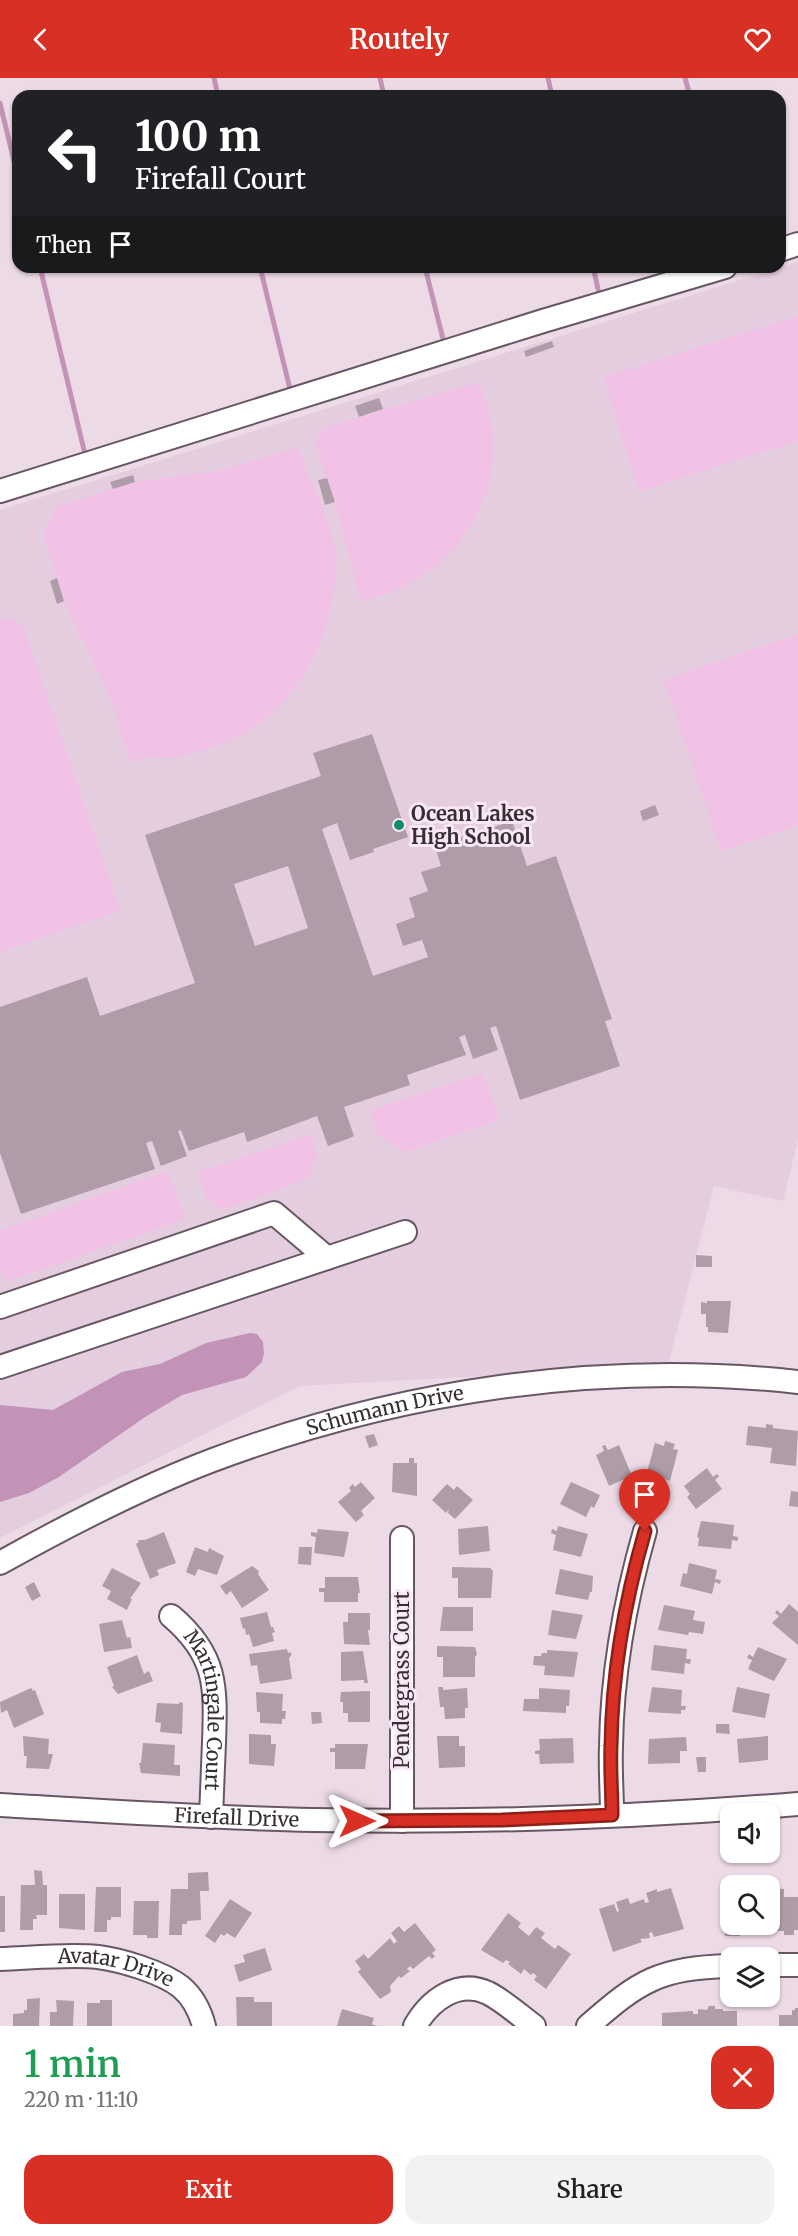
<!DOCTYPE html>
<meta charset="utf-8">
<style>
body{margin:0;font-family:Merriweather,serif;background:#f2f2f2;color:#202124;height:100vh;display:flex;flex-direction:column;font-size:22px;white-space:nowrap}
*{box-sizing:border-box;margin:0}
p{font-size:20px;color:#757577}
.icon{flex:none;width:33px;height:33px;fill:none;stroke:currentColor;stroke-width:2;stroke-linecap:round;stroke-linejoin:round}
.map{position:relative;height:1948px;overflow:hidden}
.details{display:flex;flex-direction:column;background:#fff;flex:1}
.details>*{flex:none}
.guide{position:absolute;left:12px;top:12px;width:774px;height:183px;border-radius:18px;box-shadow:0 2px 4px #0004;background:#202124;color:#fff;overflow:hidden}
.controls{position:absolute;left:720px;top:1725px;display:grid;gap:12px}
.controls a{display:grid;place-items:center;width:60px;height:60px;border-radius:12px;background:#fff;box-shadow:0 2px 4px #0004;font-size:30px}
.pin{position:absolute;display:grid;place-items:center;width:51px;height:51px;color:#fff;margin:-62px -26px;border-radius:50% 50% 50% 0;rotate:-45deg;box-shadow:0 0 6px #0007}
.pin .icon{rotate:45deg}
.me{position:absolute;width:66px;margin:-33px;rotate:90deg;stroke-linejoin:round;filter:drop-shadow(0 0 4px #0008)}
.turn{display:flex;align-items:center;gap:21px;height:126px;padding:0 24px;font-size:27px}
.turn .icon{width:78px;height:78px;stroke-width:2.5}
.turn b{display:block;font-size:42px;line-height:51px}
.then{display:flex;align-items:center;height:57px;padding:0 24px;background:#0003;gap:12px;font-size:22px}
.round{display:grid;place-items:center;flex:none;width:63px;height:63px;border-radius:18px;background:#f2f2f2}
.headline{display:flex;align-items:center;justify-content:space-between;height:102px;padding:0 24px}
h1{font-size:36px;font-weight:600;line-height:45px;color:#1e9e55}
.button{display:flex;gap:12px;margin-top:auto;padding:12px 24px}
.button a{flex:1;height:69px;border-radius:18px;background:#d93025;color:#fff;font-size:24px;font-weight:600;line-height:69px;text-align:center}
.button a+a{background:#f2f2f2;color:#202124}
header{display:flex;justify-content:space-between;align-items:center;height:78px;padding:0 24px;background:#d93025;color:#fff;font-size:27px;font-weight:600}
.map>svg:first-child{display:block}
.built{fill:#e5cde0}
.green{fill:#f2c1e6}
.water{fill:#c292b7}
.lines{fill:none;stroke-linecap:round;stroke-linejoin:round}
.stream{stroke:#c292b7;stroke-width:5}
.building{fill:#ae9da9;fill-rule:evenodd}
.minor-casing{stroke:#675763;stroke-width:26}
.minor{stroke:#fff;stroke-width:22}
.route-casing{stroke:#8d1f18;stroke-width:15}
.route{stroke:#d93025;stroke-width:10}
.poi-dot{fill:#138a6c;stroke:#f9e7f5;stroke-width:2}
.labels{text-anchor:middle;stroke-width:6;stroke-linejoin:round;paint-order:stroke}
.poi-label{font-size:20px;font-weight:bold;fill:#352e34;stroke:#f9e7f5;text-anchor:start}
.street-label{font-size:20px;fill:#352e34;stroke:#f9e7f5}
</style>
<header><svg class="icon" aria-label="back" viewBox="0 0 24 24"><path d="M15 5l-7 7 7 7"/></svg>Routely<svg class="icon" aria-label="heart" viewBox="0 0 24 24"><path d="M12 20l-8-8c-3-5 5-10 8-4 3-6 11-1 8 4z"/></svg></header>
<div class="map">
<svg width="798" height="1948" viewBox="0 0 798 1948">
<rect width="100%" height="100%" fill="#ecdae7"/>
<!-- built -->
<path class="built" d="M798,184v878l-15,61 -69,-15 -45,176 -166,13 -203,11 -300,152v-1028z"/>
<!-- green -->
<g class="green">
<path d="M798,238v125l-159,50 -36,-114z"/>
<path d="M479,304c4,13 10,26 12,40 12,63 -22,124 -74,157 -17,11 -37,17 -56,23l-26,-100 -20,-59 8,-15z"/>
<path d="M298,370c11,34 29,61 36,98 4,18 1,36 -2,54 -11,64 -51,122 -113,145 -15,6 -32,11 -48,13 -8,0 -16,-2 -23,-1 -6,1 -12,4 -17,6l-22,-68 -45,-94 -21,-67 15,-28 77,-24 82,-11z"/>
<path d="M9,540l14,7 96,283 -2,4 -117,40v-331z"/>
<path d="M798,556v191l-77,26 -57,-171z"/>
<path d="M483,995l16,47 -95,32 -27,-18 -7,-23z"/>
<path d="M310,1056l7,21 -11,25 -86,30 -6,-8 -3,1 -1,-3h-3l-10,-28z"/>
<path d="M168,1093l17,48 -176,62 -1,-4 -4,2 -2,-7 -2,1v-44l2,1z"/>
</g>
<!-- water -->
<path class="water" d="M250,1255l7,1 6,8 1,11 -2,9 -16,15 -64,18 -37,22 -86,60 -30,16 -29,9v-97l53,5 69,-38 38,-8 46,-21z"/>
<g class="lines">
<!-- stream -->
<g class="stream">
<path d="M214,0l4,18"/>
<path d="M380,0l4,18"/>
<path d="M548,0l4,18"/>
<path d="M685,0l5,18"/>
<path d="M0,25l18,75"/>
<path d="M40,189l44,183"/>
<path d="M260,189l30,122"/>
<path d="M425,189l18,72"/>
<path d="M593,189l5,22"/>
</g>
</g>
<!-- building -->
<g class="building">
<path d="M552,263l2,6 -28,10 -2,-6z"/>
<path d="M379,320l4,11 -24,8 -4,-11z"/>
<path d="M133,397l2,7 -22,7 -3,-7z"/>
<path d="M327,400l8,24 -10,3 -7,-25z"/>
<path d="M57,500l7,23 -7,3 -7,-23z"/>
<path d="M372,656l36,103 -35,12 1,3 -24,8 -13,-37 -15,6 51,147 55,-19 -6,-17 -19,6 -7,-22 19,-7 -6,-19 19,-7 -7,-19 20,-6 -6,-20 77,-25 15,45 29,-10 56,163 -7,2 15,45 -100,34 -24,-74 -6,2 8,22 -25,9 -8,-24 -6,2 7,18 -59,20 3,10 -66,22 10,29 -4,2 -22,8 -11,-30 -70,26 -3,-10 -55,19 -8,-21 -3,1 9,25 -26,10 -9,-25 -6,2 9,26 -134,45 -21,-61v-146l87,-30 13,39 95,-33 -50,-148 176,-59 -8,-23zM288,788l20,62 -53,18 -21,-62z"/>
<path d="M655,727l4,10 -16,6 -3,-10z"/>
<path d="M696,1177l16,1v11h-16z"/>
<path d="M707,1223h24l-3,32 -20,-1v-5h-2v-13h-5v-12l6,1z"/>
<path d="M766,1346l7,1v3l25,3 -2,35 -26,-3 2,-15 -26,-3 2,-19 18,2z"/>
<path d="M374,1356l4,11 -9,3 -4,-12z"/>
<path d="M665,1363l10,3 -2,5 5,1 -8,31 -23,-9 8,-29 9,3z"/>
<path d="M605,1367l3,5 11,-5 13,31 -23,10 -13,-31 8,-4 -2,-5z"/>
<path d="M409,1380h5v5h3v33l-25,-4 1,-29h16z"/>
<path d="M707,1390l6,9 4,-3 2,2 -4,4 7,9 -26,20 -9,-12 3,-3 -6,-8z"/>
<path d="M361,1404l14,16 -14,13 3,4 -8,7 -18,-20 13,-11 -2,-3 4,-4 2,3z"/>
<path d="M571,1404l29,13 -6,13 -3,-2 -5,11 -26,-13z"/>
<path d="M447,1406l7,6 3,-4 16,14 -18,19 -7,-6 1,-4 -3,4 -14,-13z"/>
<path d="M791,1413l7,1v15l-9,-1z"/>
<path d="M701,1443l33,4 -1,11 5,1v4l-6,-1 -1,9 -33,-3 1,-8 -2,-1z"/>
<path d="M488,1448l2,25 -31,4 -1,-26z"/>
<path d="M558,1448l30,8 -7,23 -28,-7 3,-15 -5,-2 1,-4 5,2z"/>
<path d="M318,1451l31,3 -5,25 -30,-4 2,-16 -5,-1v-4l6,1z"/>
<path d="M164,1454l12,31 -19,7 2,5 -9,4 -14,-35 3,-2 -1,-2h7z"/>
<path d="M195,1469l13,5 1,-4 15,8 -7,19 -19,-6 -3,7 -9,-4z"/>
<path d="M299,1469h13l-1,18 -13,-1z"/>
<path d="M689,1485l28,7 -2,9 6,1 -1,4 -5,-2 -3,12 -32,-8 3,-13 4,1z"/>
<path d="M252,1488l7,5 -1,3 11,16 -27,18 -11,-17 -5,4 -6,-9z"/>
<path d="M452,1489l38,1 3,3 -2,27h-33v-20h-6z"/>
<path d="M112,1490l29,15 -11,16h2l-5,11 -20,-11 4,-8 -9,-5z"/>
<path d="M560,1491l33,7 -1,16h-2l-2,8 -33,-6z"/>
<path d="M325,1499h33l2,16h-2v9h-34v-10h-5v-4h6z"/>
<path d="M34,1504l7,14 -9,5 -7,-14z"/>
<path d="M789,1526l9,8v33l-26,-22 7,-7 -4,-3 2,-3 4,4z"/>
<path d="M664,1527l31,6 -2,9 12,2 -2,12 -14,-2 -1,3 -30,-5z"/>
<path d="M443,1529h30v24h-33z"/>
<path d="M552,1532l31,5 -7,24 -28,-4z"/>
<path d="M267,1534l4,15h2l2,5 -3,1 2,8 -21,6 -4,-13 -3,1 -1,-7 -2,1 -3,-11z"/>
<path d="M348,1535h22v17h-2l2,15 -26,-1 -1,-22h5z"/>
<path d="M122,1542l5,18 3,-1 2,11 -28,4 -5,-28z"/>
<path d="M654,1567l33,4 -1,10h5l-1,5 -5,-1 -1,11 -33,-4z"/>
<path d="M437,1568l38,1 2,7 -2,3v20h-32v-20h-6z"/>
<path d="M758,1569l29,12 -13,22 -26,-12 4,-9 -5,-2 2,-4 4,3z"/>
<path d="M287,1571l1,4 3,-1v4l-2,2 3,21 -32,5 -3,-19 -6,1 -2,-12z"/>
<path d="M547,1572l31,2 -4,25 -30,-2 1,-9 -12,-1 1,-9h7l1,-3h5z"/>
<path d="M363,1573l5,32h-4v-3l-23,1v-29z"/>
<path d="M137,1577l7,19 5,-3 4,10 -35,13 -6,-7 2,-1 -7,-19z"/>
<path d="M438,1609h5v3l24,-2 1,20h-3v10l-20,1 -1,-12h-4z"/>
<path d="M652,1609l30,3 -1,16h5l-1,4h-4v4l-33,-2z"/>
<path d="M737,1609l33,7 -5,24 -33,-6z"/>
<path d="M31,1610l2,3 2,-1 9,24 -30,14 -7,-18 -6,3 -1,-11z"/>
<path d="M539,1610l31,2 -1,16h-3v7l-43,-2 1,-12h15z"/>
<path d="M370,1613v31h-22v-9h-5v-11h-3l1,-10z"/>
<path d="M256,1614l27,2 -1,17h4l-1,8h-3v5l-22,-1v-11h-3z"/>
<path d="M179,1624l4,1 -1,31 -22,-2 1,-9 -6,-1 2,-19 22,1z"/>
<path d="M311,1634h10l1,11 -10,1z"/>
<path d="M716,1646h13l1,10 -14,-1z"/>
<path d="M249,1656l22,1v9h5l-2,22 -25,-2z"/>
<path d="M23,1658l26,3 -1,15h5l-4,15 -23,-1 1,-12h-3z"/>
<path d="M437,1658h22v10h6v21l-26,1z"/>
<path d="M768,1658v24l-29,3 -2,-24z"/>
<path d="M686,1659l1,14h-7v12l-32,1 1,-25z"/>
<path d="M573,1660l1,25 -34,1 -1,-10h-4v-3l5,-1 -1,-11z"/>
<path d="M143,1665l32,2 -1,20h6v11l-39,-3 -2,-10h2z"/>
<path d="M335,1666h33l-3,25h-30v-17h-5v-4h5z"/>
<path d="M696,1679h10v15h-8z"/>
<path d="M34,1792l8,1 1,14h4v30h-11l1,4h-4v11h-13l1,-45h14z"/>
<path d="M208,1794l1,19h-9l1,29 -14,1v3h-5v11h-13l2,-46h17v-16z"/>
<path d="M96,1809h25v30h-10v3h-4v12h-13z"/>
<path d="M671,1810l13,41 -30,8 -2,-5 -3,1 1,5 -10,1 2,3 -29,10 -14,-43 15,-5 3,8 2,-1 -3,-9 12,-4 2,6 14,-5 1,4 4,-1 -3,-9 11,-4v3z"/>
<path d="M774,1811h10v8h14v33h-4v5h-10v-4h-22v2h-5l-3,-5h-5v4l-8,-2 -1,6h-15v-39l5,1v26h40v-28h4z"/>
<path d="M59,1816h26v36l-26,-2z"/>
<rect x="0" y="1818" width="5" height="36"/>
<path d="M230,1821l22,14 -17,25 -8,-5 -3,3 -3,-2 -6,9 -10,-7z"/>
<path d="M134,1823h25l-1,37h-11v-3h-14z"/>
<path d="M508,1835l13,10 -3,4 11,9 7,-9 9,6 -4,5 14,11 3,-4 13,9 -25,35 -12,-9 3,-4 -4,-3 -2,2 -7,-6 -3,5 -13,-10 2,-2 -4,-2 -3,3 -22,-13z"/>
<path d="M415,1845l21,27 -4,3 3,3 -3,3 -3,-3 -16,13 -3,-3 -3,3 3,2 -9,7 -2,-2 -9,10 1,6 -11,7 -22,-27 3,-3 -6,-8 9,-7 4,5 22,-21 4,6 3,-3 -6,-8 8,-7 5,6z"/>
<path d="M265,1870l7,22 -33,12 -5,-17 11,-3 -2,-7z"/>
<path d="M236,1919h18v5h18v24h-35z"/>
<path d="M40,1920l-1,28h-26v-12l11,-1v-3h3v-11z"/>
<path d="M56,1922l18,1 -1,25h-23v-14h7z"/>
<path d="M100,1922h12v26h-25v-23h13z"/>
<path d="M709,1928h6v3h8v2h14v15h-75v-13l31,-2v3h5v-5l9,1z"/>
<path d="M795,1930h3v18h-19v-11h13v-5h3z"/>
<path d="M342,1931l32,9 -2,6 5,2h-40z"/>
</g>
<g class="lines">
<defs>
<g id="minor">
<path d="M780,172l18,-6"/>
<path d="M0,413l543,-170 182,-54"/>
<path d="M0,1229l274,-94 53,45"/>
<path d="M0,1289l405,-135"/>
<path d="M402,1460v283"/>
<path id="s1" d="M0,1485c68,-38 139,-75 213,-103 184,-69 388,-100 585,-78"/>
<path id="s2" d="M171,1538c46,39 45,70 43,126 -1,25 -2,50 -3,75"/>
<path id="s3" d="M0,1727c104,6 208,13 313,15 162,3 324,-3 485,-16"/>
<path d="M612,1737c0,-23 -2,-46 -1,-69 1,-73 14,-145 34,-215"/>
<path id="s4" d="M0,1881c31,-1 68,-5 98,-2 23,3 64,15 83,30 12,10 19,24 23,39"/>
<path d="M770,1887h28"/>
<path d="M415,1948c15,-26 43,-47 73,-33 16,8 32,23 46,33"/>
<path d="M588,1948c52,-46 72,-58 142,-60"/>
</g>
</defs>
<!-- minor casing -->
<use href="#minor" class="minor-casing"/>
<!-- minor -->
<use href="#minor" class="minor"/>
</g>
<g class="lines">
<defs>
<path id="route" d="M357,1743l145,-1 110,-5c0,-23 -2,-46 -1,-69 1,-73 14,-146 34,-215"/>
</defs>
<!-- route casing -->
<use href="#route" class="route-casing"/>
<!-- route -->
<use href="#route" class="route"/>
</g>
<!-- markers -->
<circle class="poi-dot" cx="399" cy="747" r="6"/>
<g class="labels">
<!-- poi labels -->
<g class="poi-label">
<text x="411" y="743">Ocean Lakes<tspan x="411" dy="23">High School</tspan></text>
</g>
<!-- street labels -->
<g class="street-label">
<text dy="7" stroke="none"><textPath href="#s1" startOffset="416">Schumann Drive</textPath></text>
<text transform="translate(402 1602) rotate(-90)" y="7">Pendergrass Court</text>
<text dy="7" stroke="none"><textPath href="#s2" startOffset="106">Martingale Court</textPath></text>
<text dy="7" stroke="none"><textPath href="#s3" startOffset="237">Firefall Drive</textPath></text>
<text dy="7" stroke="none"><textPath href="#s4" startOffset="117">Avatar Drive</textPath></text>
</g>
</g>
</svg>
<div class="controls">
<a><svg class="icon" aria-label="sound" viewBox="0 0 24 24"><path d="M4 9h4l5-4v14l-5-4H4zM17 9q2 3 0 6"/></svg></a>
<a><svg class="icon" aria-label="search" viewBox="0 0 24 24"><circle cx="10" cy="10" r="6"/><path d="M15 15l6 6"/></svg></a>
<a><svg class="icon" aria-label="layers" viewBox="0 0 24 24"><path d="M12 4l9 5-9 5-9-5zM3 14l9 5 9-5"/></svg></a>
</div>
<div class="pin" style="left:645px;top:1453px;background:#d93025"><svg class="icon" aria-label="arrive" viewBox="0 0 24 24"><path d="M6 21V4h12l-3 4 3 4H6"/></svg></div>
<svg class="me" style="left:357px;top:1743px" viewBox="-20 -20 40 40"><path d="M0-17L14 15 0 8-14 15z" fill="#d93025" stroke="#fff" stroke-width="4"/></svg>
<div class="guide">
<div class="turn"><svg class="icon" aria-label="left" viewBox="0 0 24 24"><path d="M17 20v-9H6M10 6l-5 5 5 5"/></svg><div><b>100 m</b>Firefall Court</div></div>
<div class="then">Then<svg class="icon" aria-label="arrive" viewBox="0 0 24 24"><path d="M6 21V4h12l-3 4 3 4H6"/></svg></div>
</div>
</div>
<section class="details">
<div class="headline"><div><h1>1 min</h1><p>220 m · 11:10</p></div><a class="round" style="background:#d93025;color:#fff"><svg class="icon" aria-label="close" viewBox="0 0 24 24"><path d="M6 6l12 12M18 6L6 18"/></svg></a></div>
<div class="button"><a>Exit</a><a>Share</a></div>
</section>
